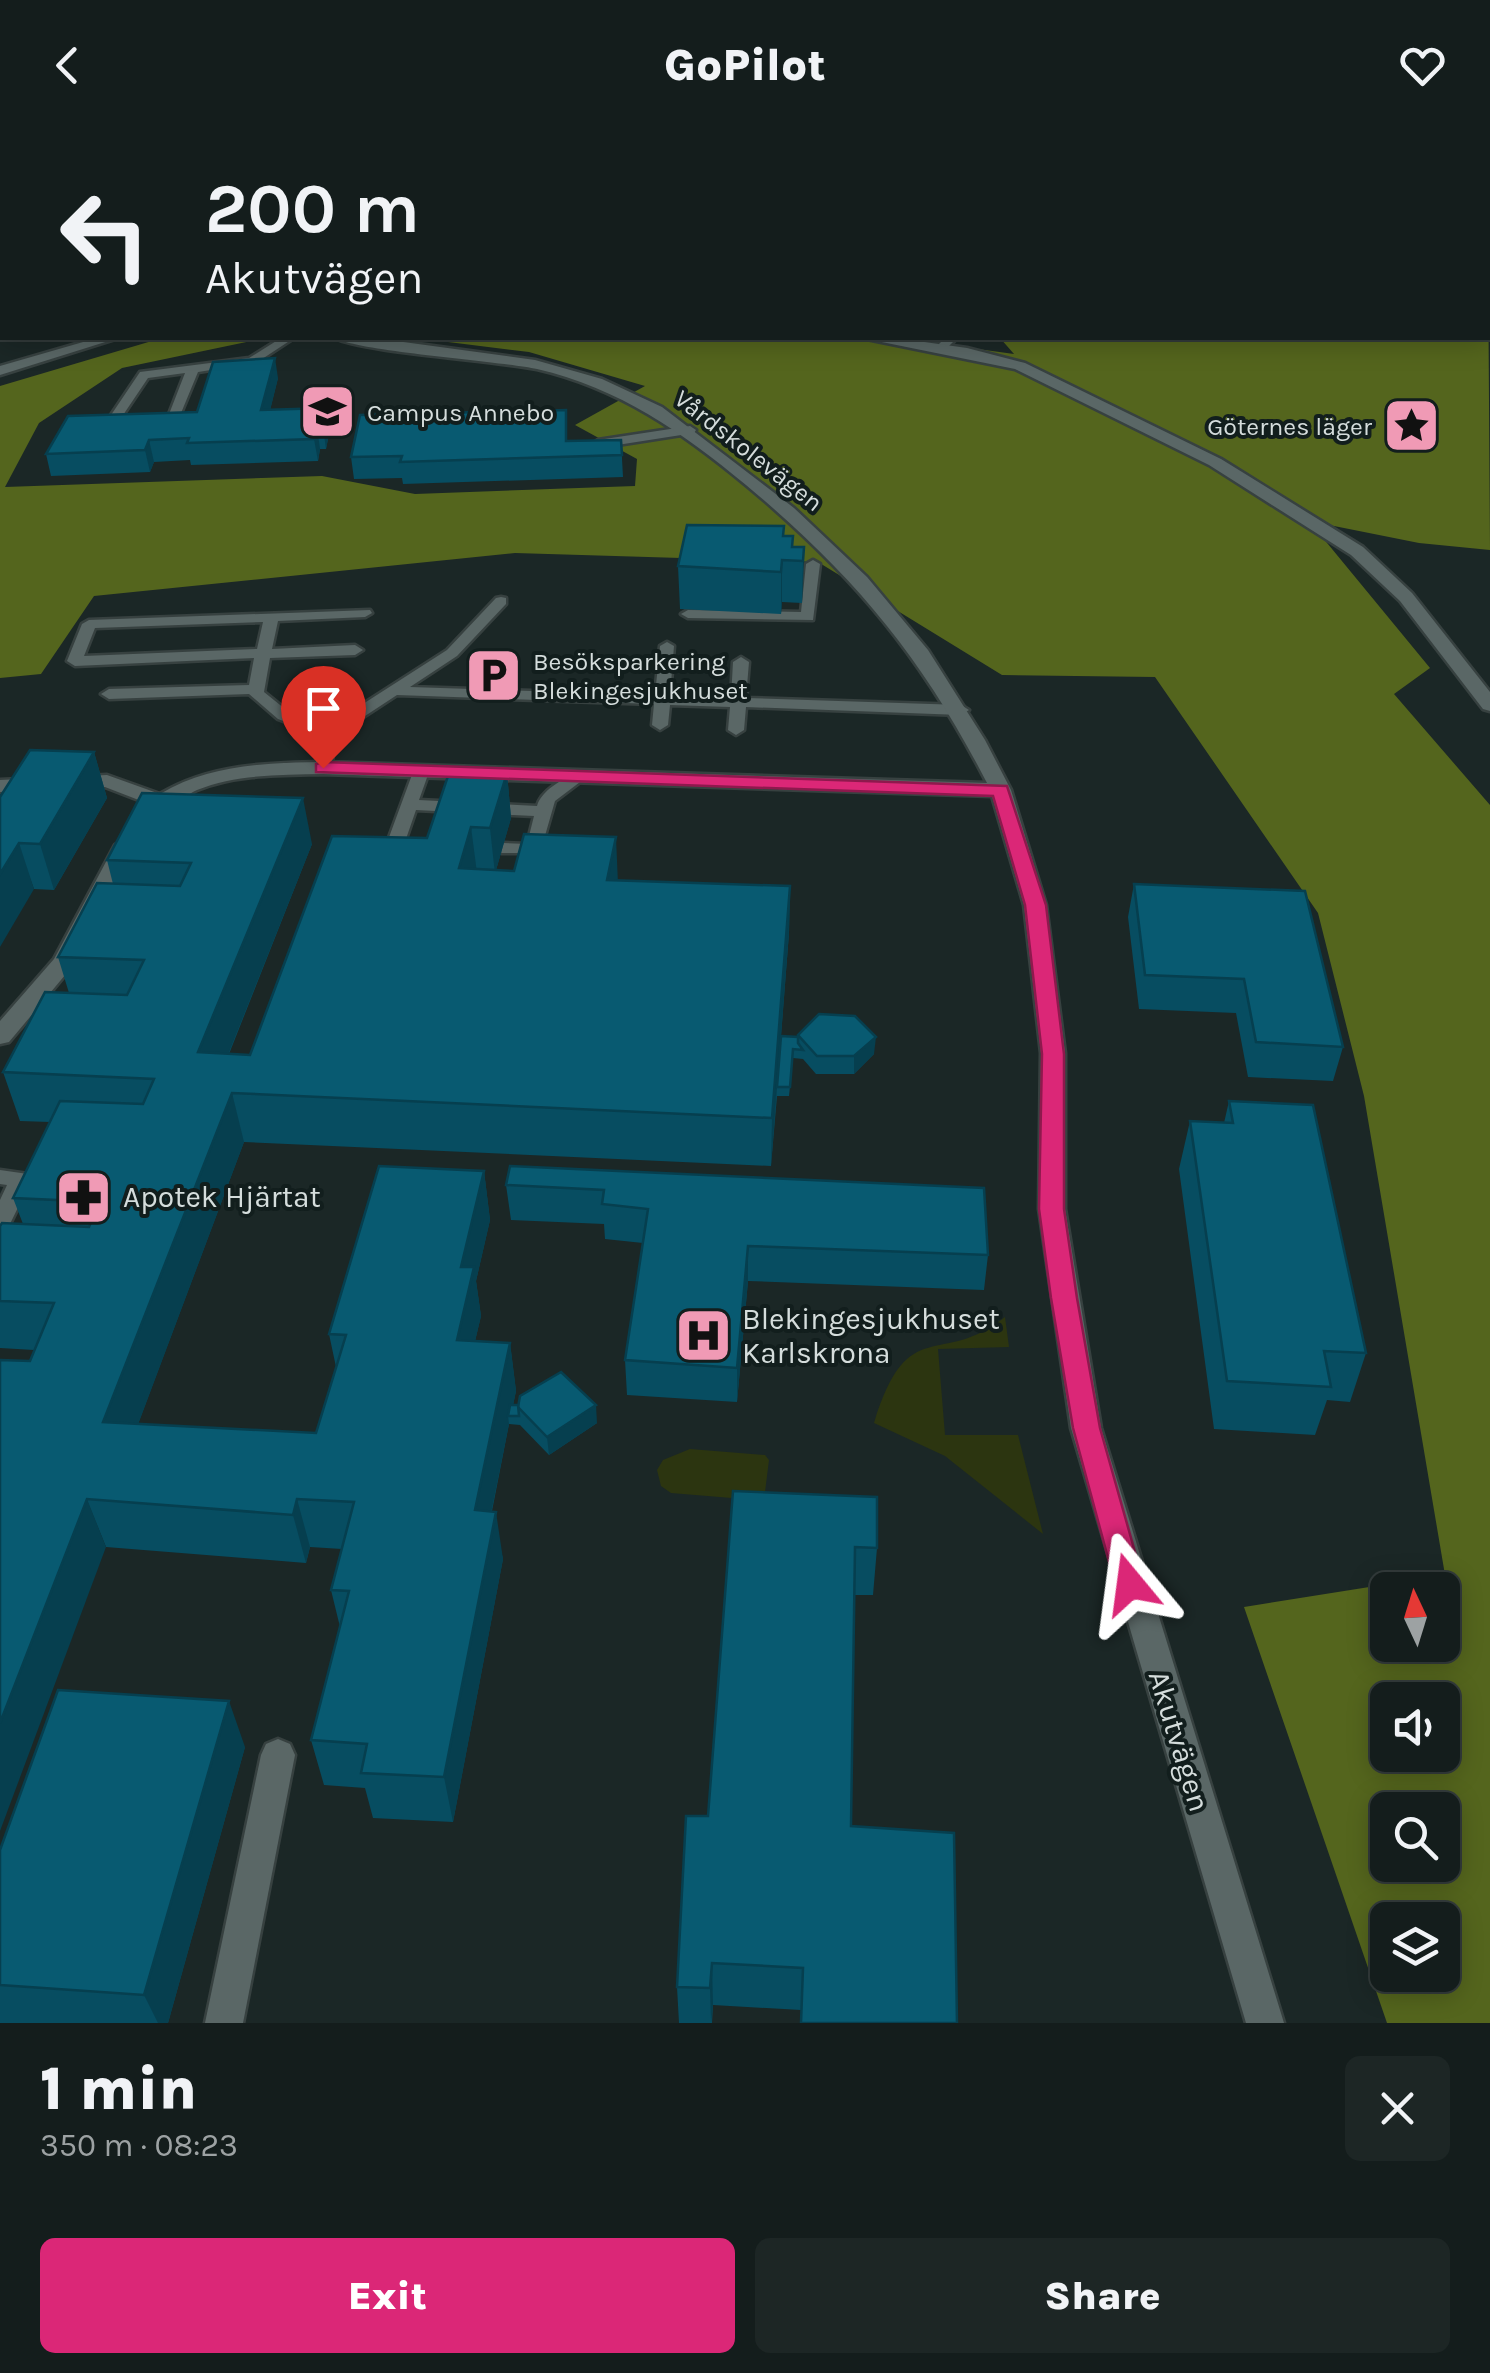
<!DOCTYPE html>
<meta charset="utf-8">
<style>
body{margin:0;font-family:Karla,sans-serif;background:#1d2625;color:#f1f3f6;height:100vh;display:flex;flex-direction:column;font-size:38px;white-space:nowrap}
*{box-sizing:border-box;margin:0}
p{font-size:32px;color:#9da2a3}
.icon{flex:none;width:55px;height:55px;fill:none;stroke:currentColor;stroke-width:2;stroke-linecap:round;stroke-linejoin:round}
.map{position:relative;height:1893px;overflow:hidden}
.panel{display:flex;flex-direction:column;background:#141d1c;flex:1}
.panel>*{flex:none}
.top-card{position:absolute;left:0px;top:0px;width:1490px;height:210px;box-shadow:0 5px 25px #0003,0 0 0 2px #333b3b;background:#141d1c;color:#f1f3f6;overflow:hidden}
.needle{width:65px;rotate:356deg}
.controls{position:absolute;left:1370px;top:1442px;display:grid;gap:20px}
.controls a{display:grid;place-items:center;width:90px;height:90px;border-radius:15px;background:#141d1c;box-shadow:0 5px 25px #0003,0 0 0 2px #333b3b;font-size:50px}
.pin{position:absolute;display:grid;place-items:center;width:85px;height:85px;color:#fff;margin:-102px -42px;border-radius:50% 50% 50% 0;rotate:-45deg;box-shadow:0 0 10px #0007}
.pin .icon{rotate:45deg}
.me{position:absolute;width:110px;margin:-55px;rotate:344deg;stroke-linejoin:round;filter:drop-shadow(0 0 8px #0008)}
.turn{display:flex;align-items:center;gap:35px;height:210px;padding:0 40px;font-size:45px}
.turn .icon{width:130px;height:130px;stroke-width:2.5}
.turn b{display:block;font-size:70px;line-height:85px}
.round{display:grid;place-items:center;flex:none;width:105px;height:105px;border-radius:15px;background:#1d2625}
.headline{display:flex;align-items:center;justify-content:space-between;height:170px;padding:0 40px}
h1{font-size:60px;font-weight:800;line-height:75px}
.cta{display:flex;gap:20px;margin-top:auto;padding:20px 40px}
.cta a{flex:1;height:115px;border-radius:15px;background:#db2777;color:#fff;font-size:40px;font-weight:800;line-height:115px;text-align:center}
.cta a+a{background:#1d2625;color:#f1f3f6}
header{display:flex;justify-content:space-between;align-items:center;height:130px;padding:0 40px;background:#141d1c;font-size:45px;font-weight:800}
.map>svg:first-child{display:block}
.green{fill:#2c3510}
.forest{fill:#54651d;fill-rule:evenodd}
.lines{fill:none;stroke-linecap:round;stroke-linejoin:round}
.service-casing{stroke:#374140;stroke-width:5}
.minor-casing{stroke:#374140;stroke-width:5}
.tertiary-casing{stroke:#374140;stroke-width:5}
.secondary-casing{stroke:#374140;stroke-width:30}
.service{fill:#5a6766;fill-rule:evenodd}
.minor{fill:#5a6766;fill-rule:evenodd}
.tertiary{fill:#5a6766;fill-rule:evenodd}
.secondary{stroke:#46866d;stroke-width:25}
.rail-casing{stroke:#8e9897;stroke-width:6}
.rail{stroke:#121e1d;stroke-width:4;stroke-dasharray:11;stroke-linecap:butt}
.wall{fill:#074d61}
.shaded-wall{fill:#063f4f}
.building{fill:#085a71;stroke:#063f4f;stroke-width:2.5}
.route{fill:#db2777;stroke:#8e194d;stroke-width:2.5}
.labels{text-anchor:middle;stroke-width:8;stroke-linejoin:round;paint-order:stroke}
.far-poi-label{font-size:25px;fill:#d5dddc;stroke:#121e1d;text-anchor:start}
.far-street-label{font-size:25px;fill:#d5dddc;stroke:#121e1d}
.poi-label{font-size:30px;fill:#d5dddc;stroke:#121e1d;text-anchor:start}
.street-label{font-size:30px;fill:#d5dddc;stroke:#121e1d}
</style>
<header><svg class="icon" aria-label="back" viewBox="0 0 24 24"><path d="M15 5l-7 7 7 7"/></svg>GoPilot<svg class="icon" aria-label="heart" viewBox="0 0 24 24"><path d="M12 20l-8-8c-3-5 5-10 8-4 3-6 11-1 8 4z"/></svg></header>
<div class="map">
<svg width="1490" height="1893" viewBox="0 0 1490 1893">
<rect width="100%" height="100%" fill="#1b2726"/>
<!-- green -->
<g class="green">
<path d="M1005,1187l4,30 -71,2 7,86h73l25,99 -98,-78 -71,-33c34,-111 66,-54 131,-106z"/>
<path d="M690,1319l75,6 4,5 -4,32 -21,7 -73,-6 -10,-7 -4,-16 6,-10z"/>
</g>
<!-- forest -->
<path class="forest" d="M1488,120l2,300 -71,-7 -110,-22 121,147 -36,26 96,111v1218h-103l-143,-416 201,-32 -81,-479 -46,-183 -163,-236 -153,-2 -184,-113 -303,-9 -421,43 -53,78 -41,4v-292l162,-48h103l-143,30 -83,55 -34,64 317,-11 93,18 220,-8 2,-27 -62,-34 70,-39 -116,-34 -113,-14h482l116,16 -14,-16h488zM1388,1460h54v55h-54zM1388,1570h54v55h-54zM1388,1680h54v55h-54zM1388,1790h54v55h-54z"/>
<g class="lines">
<defs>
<g id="service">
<path d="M281,208h13l-38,25 -58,9 -24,58 -10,-3 21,-54 -37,5 -31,46 -19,2 -6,-4 17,-4 31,-46 109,-14z"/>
<path d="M945,208h12l-12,12h-8l-2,-2z"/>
<path d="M690,296l6,4 -2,3 -96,15 -6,-4 6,-4z"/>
<path d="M813,430l7,4 -7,56 -125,-2 -7,-4 7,-4 113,2 5,-48z"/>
<path d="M501,467l5,1v6l-49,52 -47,31 245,8 5,-49 7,-4 7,4 -4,49 61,3 2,-36 8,-5 8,5 -3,36 215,7 8,5 -8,5 -215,-8 -2,23 -8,5 -8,-5 2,-23 -60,-2 -2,20 -8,5 -8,-5 2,-21 -257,-9 -61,40 -5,33 -8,5 -8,-5 5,-33 -42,-16 -29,-25 -140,5 -8,-5 8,-5 140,-4 5,-27 -179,8 -8,-5 15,-37 7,-4 281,-10 2,3 -7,4 -87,4 -6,28 83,-4 8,5 -8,5 -85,3 -6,34 26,21 37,14 120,-77 49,-52zM263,492l-6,27 -173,7 11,-28z"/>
<path d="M421,637l8,5 -10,28 118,6c4,-15 25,-27 39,-32l8,5 -29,22 -15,52h-38l-9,-5 9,-5 25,1 7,-28 -118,-6 -17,49 -3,4h-12l-3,-4 32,-87z"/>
<path d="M0,1040l28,4 4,5 -24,49 -8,2v-30l7,-15 -7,-1z"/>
</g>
<g id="minor">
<path d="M336,208h38l161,22 67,19 60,28 132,101 73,69 61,73 57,90 26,50 35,115 19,148v156l36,219 183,595h-38l-175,-595 -32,-219 2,-156 -17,-148 -32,-109 -669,-22c-42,1 -87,0 -126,16 -17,7 -29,26 -46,30l-11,-6 9,-10 -44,-17 -105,5v-12l107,-5 53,19c50,-30 107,-31 163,-32l664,21c-65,-126 -132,-207 -241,-298 -64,-53 -127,-97 -209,-116 -38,-8 -182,-18 -201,-31z"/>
<path d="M862,208h34l71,10 58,15 196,96 142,88 49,46 78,99v19l-7,-2 -83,-108 -49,-46 -142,-90 -194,-96z"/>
<path d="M126,709l11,6 -61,117 -67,80 -9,2v-23l54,-62 61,-114z"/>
<path d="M278,1609l12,5 5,11 -52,268h-38l56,-268 5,-11z"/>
</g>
<g id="tertiary">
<rect x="1488" y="108" width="2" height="8"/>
<path d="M97,208h21l-118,37v-9z"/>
</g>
<g id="secondary">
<path d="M87,2l12,-2"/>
<path d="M0,23l2,-1"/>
</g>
</defs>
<!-- service casing -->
<use href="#service" class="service-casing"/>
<!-- minor casing -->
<use href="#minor" class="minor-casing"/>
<!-- tertiary casing -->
<use href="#tertiary" class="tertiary-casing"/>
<!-- secondary casing -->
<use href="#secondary" class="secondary-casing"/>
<!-- service -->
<use href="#service" class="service"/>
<!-- minor -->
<use href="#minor" class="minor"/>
<!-- tertiary -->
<use href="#tertiary" class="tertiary"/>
<!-- secondary -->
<use href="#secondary" class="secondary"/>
<defs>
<path id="rail" d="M242,2l15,-2"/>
</defs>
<!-- rail casing -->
<use href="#rail" class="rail-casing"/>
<!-- rail -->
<use href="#rail" class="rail"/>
</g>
<!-- wall -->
<g class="wall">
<path d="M278,248l-8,32 57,-2 3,21 -4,20h-6l-2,12 -127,4 -1,-5 -36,2 -4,10 -99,4 -5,-22 151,-42z"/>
<path d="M621,310l2,37 -220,7 -1,-6 -48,1 -3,-22 216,-16z"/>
<path d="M784,406h9v11h11l-2,56 -20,-1 -1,12 -101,-5 -2,-43z"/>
<path d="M94,622l13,46 -53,92 -20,-1 -34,-92z"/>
<path d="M507,643l4,45 -15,52 122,10 172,6 -1,47 -8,103 17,1v-2l76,19 -20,20h-38l-13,-15 -10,-1 -4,38h-12l-6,70 -527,-24 -106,282 178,9 20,-66 -7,-33 155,-163 6,49 -14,61 5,35 -6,25 35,2 6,48 -3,14 84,18 -48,32 -29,-30 -11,-1 -17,87 11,48 -50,263 -80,-4 -8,-30 -41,-3 -13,-45 29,-113 -9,-37 11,-41 -32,-2 -4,16 -200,-16 -76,-186 4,-11 -34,-2v-122l23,-2 -10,-26 37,-76 -30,-1 -17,-49 66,-79 -11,-36 55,-73 -6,-24 205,-16 -83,210 21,1 177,-217z"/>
<path d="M1134,754l209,163 -10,34 -85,-4 -12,-64 -97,-4 -11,-92z"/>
<path d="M1229,971l137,252 -16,49 -23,-2 -12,35 -101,-6 -35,-260 11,-48 34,2z"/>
<path d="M510,1036l478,89 -4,35 -236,-9 -11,121 -110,-7 -2,-35 18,-117 -38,-4 -1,-15 -93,-4 -5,-35z"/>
<path d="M733,1361l144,57 -4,47h-19l-53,415 -88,-5 -1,18h-33l-2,-36 31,-171z"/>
<path d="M245,1617l-77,276h-168v-173z"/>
</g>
<!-- shaded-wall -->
<g class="shaded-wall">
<path d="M0,126h2v36l-2,1z"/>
<path d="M275,228l3,20 -13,53 -4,-21z"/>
<path d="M327,278l3,21 -4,20 -3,-22z"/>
<path d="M317,297l3,22 -2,12 -4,-22z"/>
<path d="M149,310l5,22 -4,10 -5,-22z"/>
<path d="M804,417l-1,42 -1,14 1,-42z"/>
<path d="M782,430v42l-1,12v-42z"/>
<path d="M94,622l13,46 -53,92 -14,-46z"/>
<path d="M507,643l4,45 -16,56 -5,-46z"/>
<path d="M303,668l9,46 -102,256 -12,-48z"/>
<path d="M471,697l6,46 -18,-5z"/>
<path d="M616,707l2,47 -11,-4z"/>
<path d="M19,713l15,46 -34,58v-73z"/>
<path d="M790,756l-1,47 -18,233 1,-48z"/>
<path d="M876,907l-2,17 -20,20v-18z"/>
<path d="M232,963l12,49 -123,328 -18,-48z"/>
<path d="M484,1041l6,49 -14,61 5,35 -17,72 -7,-48 4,-73z"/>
<path d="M748,1116v35l-11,121v-34z"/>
<path d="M510,1213l6,48 -5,25h-3l1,8 -27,134 -7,-48z"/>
<path d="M596,1275l1,18 -48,32 -2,-18z"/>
<path d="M87,1369l19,48 -106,284v-108z"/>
<path d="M297,1369l13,48 -4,16 -13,-48z"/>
<path d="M496,1382l7,47 -50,263 -9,-45z"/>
<path d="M229,1571l16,46 -77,276h-10l-14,-28z"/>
<path d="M712,1833l1,42 -2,18 -1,-35z"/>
</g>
<!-- building -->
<g class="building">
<path d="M407,0h34l2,2h-35z"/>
<path d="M503,0h41l2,2h-42z"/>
<path d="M0,78h1l1,10v38h-2z"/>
<path d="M275,228l-14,52 66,-2 -4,19h-6l-3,12 -127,4 2,-5 -40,2 -4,10 -99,4 22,-38 129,-4 16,-50z"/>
<path d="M566,280v31l55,-1 1,15 -222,7 2,-6 -51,1 9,-42z"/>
<path d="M687,395l97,1 -1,10h10l-1,11h12l-1,14 -21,-1 -1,12 -103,-6z"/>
<path d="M30,620l64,2 -54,92 -21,-1 -19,31v-77z"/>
<path d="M450,640l57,3 -17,55 -19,-1 -12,41 55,3 10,-37 92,3 -9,43 183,6 -18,232 -540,-25 -129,329 213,11 30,-98 -17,-1 50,-168 105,5 -23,96h13l-17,73 53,3 -35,167 21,2 -52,265 -83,-4 6,-29 -56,-4 38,-149 -18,-1 23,-88 -57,-3 -4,16 -206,-16 -87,224v-363l30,1 24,-58 -54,-2v-75l2,-3 87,4 11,-25 -87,-4 47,-97 83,3 11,-25 -151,-7 42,-80 82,3 17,-35 -86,-3 39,-74 83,3 11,-23 -84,-3 35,-67 161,5 -105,254 52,3 82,-219 95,2z"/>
<path d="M1134,754l171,7 38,156 -87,-5 -12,-63 -99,-4z"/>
<path d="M819,884l36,2 21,21 -22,19h-37l-19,-21z"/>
<path d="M781,906l17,1v6l5,7 -10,-1 -3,38h-13z"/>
<path d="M1229,971l84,4 53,248 -42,-2 7,36 -104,-6 -37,-260 43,2z"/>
<path d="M510,1036l474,22 4,67 -240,-9 -11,122 -112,-8 23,-151 -46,-5 2,-14 -98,-5z"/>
<path d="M561,1242l35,33 -49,32 -29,-30 2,-11z"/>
<path d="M510,1275h8l1,11h-11z"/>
<path d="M733,1361l144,6v51l-22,-1 -4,279 103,7 3,190h-156l2,-55 -91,-5 -2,25 -33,-1 9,-171h22z"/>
<path d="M58,1560l171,11 -85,294 -144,-10v-135z"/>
</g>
<!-- route -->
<path class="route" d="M323,632l684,24 39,119 18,149v155l13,89 23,130 44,156 -4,9 -10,4 -11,-4 -4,-9 -42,-156 -22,-130 -12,-89 3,-155 -17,-149 -32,-109 -677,-24v-8z"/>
<!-- icons -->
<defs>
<symbol id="university-square" viewBox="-11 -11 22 22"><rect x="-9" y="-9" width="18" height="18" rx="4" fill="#f09ab5" stroke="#121e1d"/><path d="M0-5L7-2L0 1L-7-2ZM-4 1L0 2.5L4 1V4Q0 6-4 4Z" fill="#111"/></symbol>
<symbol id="sight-square" viewBox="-11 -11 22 22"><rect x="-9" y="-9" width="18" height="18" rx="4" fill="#f09ab5" stroke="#121e1d"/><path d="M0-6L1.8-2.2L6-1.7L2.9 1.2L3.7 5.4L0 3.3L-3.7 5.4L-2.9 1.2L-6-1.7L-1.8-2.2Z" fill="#111"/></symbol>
<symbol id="parking-square" viewBox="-11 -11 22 22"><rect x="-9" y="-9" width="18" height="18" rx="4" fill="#f09ab5" stroke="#121e1d"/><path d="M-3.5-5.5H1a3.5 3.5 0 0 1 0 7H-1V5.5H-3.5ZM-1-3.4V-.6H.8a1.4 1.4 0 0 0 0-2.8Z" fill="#111"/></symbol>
<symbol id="pharmacy-square" viewBox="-11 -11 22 22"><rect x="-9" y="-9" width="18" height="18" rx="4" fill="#f09ab5" stroke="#121e1d"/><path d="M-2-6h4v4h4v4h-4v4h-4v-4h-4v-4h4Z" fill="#111"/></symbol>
<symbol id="hospital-square" viewBox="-11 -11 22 22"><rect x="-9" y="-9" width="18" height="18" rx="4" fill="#f09ab5" stroke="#121e1d"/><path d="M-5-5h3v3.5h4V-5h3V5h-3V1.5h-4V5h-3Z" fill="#111"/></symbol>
</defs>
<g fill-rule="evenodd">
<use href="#university-square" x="296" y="250" width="63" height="63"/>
<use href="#sight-square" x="1380" y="264" width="63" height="63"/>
<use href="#parking-square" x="462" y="514" width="63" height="63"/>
<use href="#pharmacy-square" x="52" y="1036" width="63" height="63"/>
<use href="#hospital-square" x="672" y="1174" width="63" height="63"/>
</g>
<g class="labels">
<!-- far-poi labels -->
<g class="far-poi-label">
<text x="367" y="291">Campus Annebo</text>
<text x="1372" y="305" text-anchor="end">Göternes läger</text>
<text x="533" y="540">Besöksparkering<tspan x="533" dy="29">Blekingesjukhuset</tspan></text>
</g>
<!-- far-street labels -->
<g class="far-street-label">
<text transform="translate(749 320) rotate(38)" y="9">Vårdskolevägen</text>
</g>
<!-- poi labels -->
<g class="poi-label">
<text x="123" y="1077">Apotek Hjärtat</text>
<text x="742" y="1199">Blekingesjukhuset<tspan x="742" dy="34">Karlskrona</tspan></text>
</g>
<!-- street labels -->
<g class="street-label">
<text transform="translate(1179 1611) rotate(73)" y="10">Akutvägen</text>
</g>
</g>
</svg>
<div class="controls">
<a><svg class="needle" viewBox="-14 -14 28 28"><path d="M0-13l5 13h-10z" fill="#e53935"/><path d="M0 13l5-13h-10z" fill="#9da2a3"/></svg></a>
<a><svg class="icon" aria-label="sound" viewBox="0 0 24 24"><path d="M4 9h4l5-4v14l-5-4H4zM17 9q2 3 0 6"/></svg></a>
<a><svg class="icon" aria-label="search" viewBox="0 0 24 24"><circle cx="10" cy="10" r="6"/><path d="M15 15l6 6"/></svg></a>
<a><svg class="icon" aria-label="layers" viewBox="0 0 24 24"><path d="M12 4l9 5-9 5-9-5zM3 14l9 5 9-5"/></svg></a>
</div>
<div class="pin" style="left:323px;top:638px;background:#d93025"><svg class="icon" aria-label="arrive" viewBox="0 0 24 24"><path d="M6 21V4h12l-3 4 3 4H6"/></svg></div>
<svg class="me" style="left:1130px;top:1454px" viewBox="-20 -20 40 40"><path d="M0-17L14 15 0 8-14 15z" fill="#db2777" stroke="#fff" stroke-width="4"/></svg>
<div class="top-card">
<div class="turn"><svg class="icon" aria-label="left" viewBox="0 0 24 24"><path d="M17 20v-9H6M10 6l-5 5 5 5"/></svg><div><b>200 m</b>Akutvägen</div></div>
</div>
</div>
<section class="panel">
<div class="headline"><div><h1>1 min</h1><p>350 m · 08:23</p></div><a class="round"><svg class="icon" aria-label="close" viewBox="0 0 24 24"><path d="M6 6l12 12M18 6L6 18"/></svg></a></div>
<div class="cta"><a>Exit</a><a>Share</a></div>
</section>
